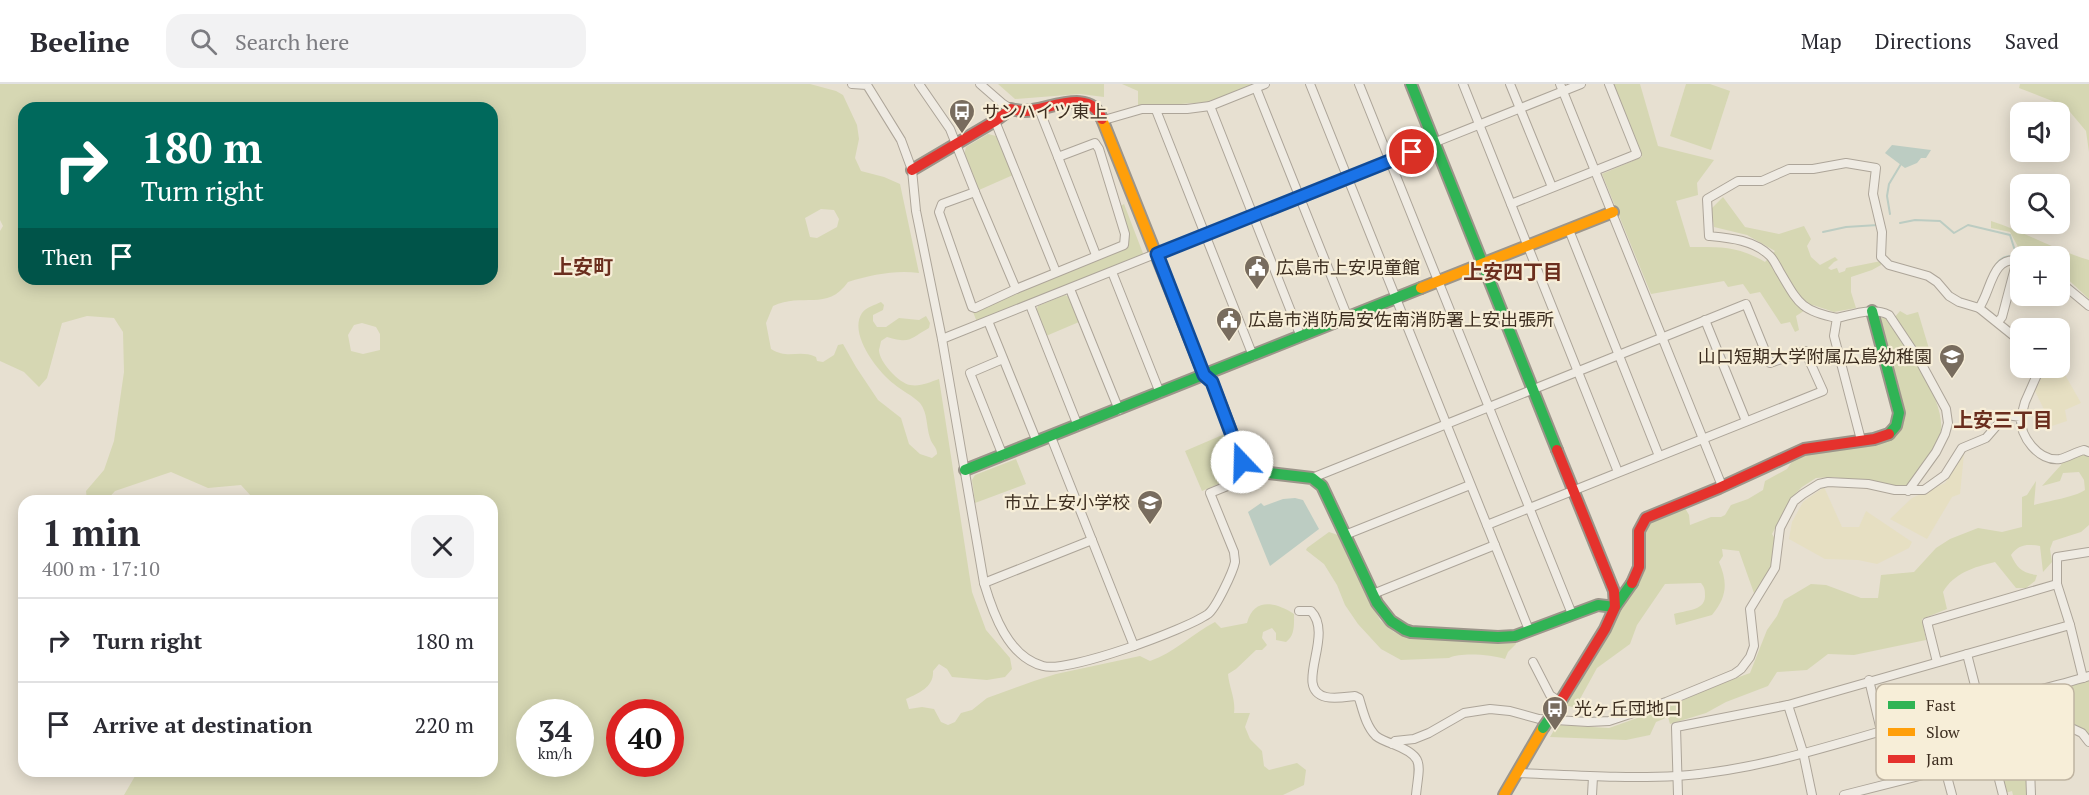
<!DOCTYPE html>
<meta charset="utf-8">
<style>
body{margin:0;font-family:"PT Serif","Noto Sans JP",serif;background:#f2f2f3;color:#2b2b33;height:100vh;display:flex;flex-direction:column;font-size:22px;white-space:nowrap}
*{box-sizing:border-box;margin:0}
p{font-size:20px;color:#7c7c81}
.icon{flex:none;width:33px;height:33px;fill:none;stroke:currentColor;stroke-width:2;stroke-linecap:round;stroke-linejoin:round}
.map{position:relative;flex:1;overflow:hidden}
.drawer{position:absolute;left:18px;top:411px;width:480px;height:282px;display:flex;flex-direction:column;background:#fff;border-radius:18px;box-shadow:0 3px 15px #0003}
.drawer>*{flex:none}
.top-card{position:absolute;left:18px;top:18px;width:480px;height:183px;border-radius:18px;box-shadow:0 3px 15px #0003;background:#00695c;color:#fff;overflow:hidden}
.tools{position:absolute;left:2010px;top:18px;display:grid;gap:12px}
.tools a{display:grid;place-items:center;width:60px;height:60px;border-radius:12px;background:#fff;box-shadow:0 3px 15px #0003;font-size:30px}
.speed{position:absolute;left:516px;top:615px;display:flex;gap:12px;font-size:30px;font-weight:700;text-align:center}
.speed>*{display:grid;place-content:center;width:78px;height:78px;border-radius:50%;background:#fff;box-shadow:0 3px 15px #0003;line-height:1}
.speed small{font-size:15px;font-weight:400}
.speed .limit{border:9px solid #d22;background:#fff;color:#111}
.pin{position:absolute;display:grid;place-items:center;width:51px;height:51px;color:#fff;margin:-26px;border:3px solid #fff;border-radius:50%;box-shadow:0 2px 6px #0007}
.me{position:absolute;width:66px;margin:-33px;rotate:339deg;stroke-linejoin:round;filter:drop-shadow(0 0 4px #0008)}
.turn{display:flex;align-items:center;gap:21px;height:126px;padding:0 24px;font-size:27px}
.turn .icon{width:78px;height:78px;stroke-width:2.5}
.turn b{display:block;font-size:42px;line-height:51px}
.then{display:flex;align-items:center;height:57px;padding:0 24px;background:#0003;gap:12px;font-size:22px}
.round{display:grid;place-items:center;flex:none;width:63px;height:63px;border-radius:18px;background:#f2f2f3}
.summary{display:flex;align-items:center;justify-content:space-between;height:102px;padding:0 24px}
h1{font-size:36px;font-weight:700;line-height:45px}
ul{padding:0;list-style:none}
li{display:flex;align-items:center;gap:18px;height:84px;padding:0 24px;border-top:2px solid #e1e1e2}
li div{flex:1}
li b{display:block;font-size:22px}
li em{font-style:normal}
header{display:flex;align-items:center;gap:36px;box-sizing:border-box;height:84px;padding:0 30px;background:#fff;border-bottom:2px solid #e1e1e2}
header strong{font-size:28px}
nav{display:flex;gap:33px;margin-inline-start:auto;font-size:21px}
.search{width:420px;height:54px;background:#f2f2f3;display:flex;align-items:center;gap:15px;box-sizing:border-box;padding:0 21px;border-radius:18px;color:#7c7c81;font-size:22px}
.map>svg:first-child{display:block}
.farmland{fill:#e6dfc2}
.green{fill:#d6d7b3;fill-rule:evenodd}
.water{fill:#bcccc2}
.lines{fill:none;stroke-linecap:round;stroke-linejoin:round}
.stream{stroke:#bcccc2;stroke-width:2}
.street-casing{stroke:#ada599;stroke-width:10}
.fast-casing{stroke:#9c958a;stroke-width:14}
.slow-casing{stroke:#9c958a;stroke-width:14}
.jam-casing{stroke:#9c958a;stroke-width:14}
.street{stroke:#efebe3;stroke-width:8}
.fast{stroke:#30b455;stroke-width:10}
.slow{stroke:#ff9f0a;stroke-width:10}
.jam{stroke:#e5322d;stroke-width:10}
.fast-bridge-casing{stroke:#9c958a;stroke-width:14;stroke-linecap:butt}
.fast-bridge{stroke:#30b455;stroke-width:10}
.route-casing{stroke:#114b97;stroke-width:15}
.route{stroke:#1a73e8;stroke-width:10}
.labels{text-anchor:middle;stroke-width:4.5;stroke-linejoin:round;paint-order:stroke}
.poi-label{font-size:18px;fill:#3d2e20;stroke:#f7eed8;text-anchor:start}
.neighbourhood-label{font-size:20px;font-weight:bold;fill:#6b2e1e;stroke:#f7eed8}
.key{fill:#f7eed8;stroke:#bfb4a1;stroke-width:1.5}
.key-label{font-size:16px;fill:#3d2e20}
</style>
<header>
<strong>Beeline</strong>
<div class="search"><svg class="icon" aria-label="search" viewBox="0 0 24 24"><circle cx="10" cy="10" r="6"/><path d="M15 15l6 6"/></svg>Search here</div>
<nav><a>Map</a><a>Directions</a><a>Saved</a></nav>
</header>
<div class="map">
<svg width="2089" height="711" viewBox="0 0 2089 711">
<rect width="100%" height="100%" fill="#e7e0d1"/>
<!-- farmland -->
<g class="farmland">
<path d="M2060,282l21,37 -16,7 2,11 -15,5 -17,-35 11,-23z"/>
<path d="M1964,370l-4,40 -8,3 -25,42 -37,-20 22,-21 33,-15z"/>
<path d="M1824,403l18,40h17l7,-16 46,31 -3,6 -32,16 -19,-4 -33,-1 -36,-20 3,-17 11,-20z"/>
</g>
<!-- green -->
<g class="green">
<path d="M0,0h810l26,7 7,4 14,30 2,14 -4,19 6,13 23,6 16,7 19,89c-25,-3 -47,2 -71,9 -21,30 -46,10 -75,24l-7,17 5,26c18,11 27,0 45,8l1,4 6,1 11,-7 4,-10 5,-1 13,23 22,33 23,18 8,26 11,10 12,4 5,-4c0,-7 -5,-9 -7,-16 -4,-11 -2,-25 -10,-35 -8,-8 -18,-12 -26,-19 -16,-12 -46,-50 -32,-71 4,-6 13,-8 19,-11l3,3 -1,5 -10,5v6l4,6h9l13,-9 20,2 7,-4 4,7 -1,5c-20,11 -18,16 -42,9l-6,4c0,1 -2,9 -2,9 0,12 20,33 31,35 10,2 20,-3 29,-6l33,213 14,38 24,28 2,11 -7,8 -18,3 -35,-3 -5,-8 -8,-5 -6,7c1,16 -14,22 -27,28l3,10 13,-2 12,2 7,13 7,3 7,-3 6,-9 11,-3 15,-12 47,-17 22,-7 84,-18 10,5c24,-8 42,-27 65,-39l6,6 26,-5c7,-26 28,-21 47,-9 0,11 1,21 -8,28l-10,-2v-7l-4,-5 -9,4 -1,6 5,7 -5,5h-6l-20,19 -8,5c1,13 8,26 6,39h16l-5,14 5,12 12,12 2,15 5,4 28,-7 9,7 -2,15 -21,10h-1159l14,-24h354v-270h-246l6,-4 -11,-12 -33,3 -37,-16 -56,19 -9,10h-19l-1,-10 18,-21 10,-29 10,-69 -1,-40 -9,-14 -27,-2 -25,7 -15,55 -8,9 -15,-15 -24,-11v-130l3,-5 -3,-6zM24,24h468v171h-468zM821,125l13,1 5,9 -2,8 -20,11 -7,-1 -5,-19zM362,239l14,4 4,7v16l-17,4 -12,-3 -3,-16 6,-10zM580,628v52h-50v-52zM670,628v52h-50v-52z"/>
<path d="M998,0h106v13l-24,-3 -65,5z"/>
<path d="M1122,0h131l-44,18 -71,5v-16z"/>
<path d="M1612,0h28l18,62 56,14 -17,23 1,12 -22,6 14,46c31,0 48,-1 75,15l10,-11 -28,-16 -33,-8 -3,-18 12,-12 22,30 34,7 25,-8 7,13 -4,7 4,11 9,8 15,-8 3,3 -4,2 -6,6 3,2 6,-2 2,5 6,-2 1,-3 35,-7v4l-9,5 -21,7v15l5,16 -22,4 -21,-7 -17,11 3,14 -4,2 -5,-10 -9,2 -21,-32 -10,2 -7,-10 -15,3 -4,-6 -73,13 -49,-120 40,-17z"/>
<path d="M1686,0h24l20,7 -19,59 -41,-14z"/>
<path d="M2020,0h69v68l-3,-21 -21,-25 -46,-18z"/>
<path d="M988,50l8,2 17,39 -34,15 -15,-35 2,-8z"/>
<path d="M1124,120l20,52 -167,66 -4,-10 153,-64 3,-13 -10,-28z"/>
<path d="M1991,137c34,11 64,29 98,39v39l-29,-27v-16h-37l-13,-24 -19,-4z"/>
<path d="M1065,211l4,2 10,25 -33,14 -10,-25 2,-5z"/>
<path d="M1900,227l7,4 11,-3 12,40 -7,4 -5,-4 -24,-34z"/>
<path d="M1886,233l7,9c16,26 52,74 48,105 -3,21 -22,40 -33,56l-75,-10 -17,1 -14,9 -11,11 -19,36c14,19 -8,46 -17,62l-16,-45 -17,-2 1,7 -4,6c9,21 8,35 -7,53l-36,10 -2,-11c12,-4 30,-3 31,-17 0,-7 0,-9 -4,-14l-36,1 -28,41 -7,19 -33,24 -22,40 -6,-2 -12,2 84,-134 2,-49 5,-6 37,-11 4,7 1,10 21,-8h10l4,-2 6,-10 17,-6 15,-9 2,-9 22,-12 8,-12 19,-5 49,-6 18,-4 20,-16 -24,-108z"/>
<path d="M1227,349l13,37 -1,5 -37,16 -17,-40z"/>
<path d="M2089,368v73l-8,7 -28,9 -3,8 2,13 -9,10 -3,-26c-13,-2 -21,-2 -29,9 6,13 11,18 26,20l-2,6 -9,7h-10l-21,-26c-21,5 -41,11 -52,30l4,17 -25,10 4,21 -72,15 -26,-1 -21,16 -30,2 -9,14 -42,16 -20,11 -36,11 -2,-7 -12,5 -6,13 -24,5 -76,-3 7,-12 52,3 62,-22 38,-18 41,-15 17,-43 10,-14 7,-16 27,-16 15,1 35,13h17l3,-23 33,-3 22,-24 14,-9 28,-11 24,4 20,-5v-30l5,-2 9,-14 -2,24c14,-4 41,-8 51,-15l-1,-10 -5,-8 -16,1 -3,8 -18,5 19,-21 2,-6z"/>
<path d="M1016,375l10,25 -51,19 -3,-23 3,-5z"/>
<path d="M1329,448l9,3 34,70 8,15 14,12 17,6 104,2 1,4 -8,8 -3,7c-13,-4 -43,-7 -56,-1l-48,2 -20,-11 -23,-25 -13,-19 -8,-20 -13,-21 -18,-14 1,-2z"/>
<path d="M2089,596v57l-7,-8h-36c-18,29 -20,31 -19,66h-14l-1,-4 -7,2 -18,-70 9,-3 -2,-13z"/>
</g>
<!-- water -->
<g class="water">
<path d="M1892,61l39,5 -5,8h-5l-4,5 -12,5 -20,-15z"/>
<path d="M1295,414l8,2 16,29 -49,37 -22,-54 13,-9 3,3 19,-7z"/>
</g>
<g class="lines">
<!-- stream -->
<g class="stream">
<path d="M1890,130l-3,-18 2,-12 12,-20"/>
<path d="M1900,139l15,-3 25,1 14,12 14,-8 42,10 7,22"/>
<path d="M1823,148l23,-5 32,-2"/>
<path d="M1995,183c4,-9 13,-13 22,-10"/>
<path d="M2060,191l10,11"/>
</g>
<defs>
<g id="street">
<path d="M852,0l15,1 34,55 11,30 4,41 26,128 42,244c9,30 24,74 59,83 25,7 142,-36 165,-52 8,-6 25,-42 27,-52 0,-3 -1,-7 -1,-10l-24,-59 37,-15 5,-7"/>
<path d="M919,0l31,45 25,63 -33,12 -3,8 33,95 3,1 41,-19 108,-44 1,-11 -26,-85 -4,-6 -37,14 -19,-48"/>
<path d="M980,0l23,20 8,5"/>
<path d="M1310,0l219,546"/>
<path d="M1359,0l213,530"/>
<path d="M1463,0l155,388"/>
<path d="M1510,0l42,103"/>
<path d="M1560,0l162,402"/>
<path d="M1256,4l92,230"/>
<path d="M1210,22l91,231"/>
<path d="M1156,26l97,246"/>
<path d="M1104,36l38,-11h45l23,-3 55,-22"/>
<path d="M995,37l61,151"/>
<path d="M1058,73l38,98"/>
<path d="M975,108l41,97"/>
<path d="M1511,120l126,-50 -28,-70"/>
<path d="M1569,146l90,226"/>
<path d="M1112,188l48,121"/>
<path d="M2060,198l29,24"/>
<path d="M1070,205l49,121"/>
<path d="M1030,221l48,121"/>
<path d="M1979,224c13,-18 12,-53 41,-47"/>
<path d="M1837,234c-37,-7 -39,-16 -57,-46 -3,-5 -6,-12 -10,-16 -16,-16 -40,-18 -61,-20l-2,-37 31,-18h24l27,-12h24l33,-6 30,5 -3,26 9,38 -1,25 8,8 39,11 9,6 12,14 10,6 20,6 41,33"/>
<path d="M1705,236l41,101"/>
<path d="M988,237l49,121"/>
<path d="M1998,238l4,-5 15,-57"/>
<path d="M942,255l639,-255"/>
<path d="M2021,333l4,-15 15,-34"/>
<path d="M1051,353l83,209"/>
<path d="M1861,356l-27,-104 3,-18c18,-4 35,-11 52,-3l32,48 25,46 2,14 -3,11 -9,18 -28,39"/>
<path d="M1003,372l-33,-83 33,-14"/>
<path d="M1312,394l434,-174 24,59 35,-12 18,40 -336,134"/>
<path d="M1345,451l125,-50"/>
<path d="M984,499l108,-43"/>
<path d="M1373,510l122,-49"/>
<path d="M1299,527h12c24,25 -19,78 15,86 9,2 20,0 29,-1l4,2c4,13 7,28 17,38 5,4 11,6 17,8 33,13 26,20 23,51"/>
<path d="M1967,570l103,-29"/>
<path d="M1533,578l17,33 10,7"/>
<path d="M1937,578l-10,-40 130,-38"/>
<path d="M2083,594l-13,-53 -13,-41v-27l32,-5"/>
<path d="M1869,596l24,101"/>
<path d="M1788,621l15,47 9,43"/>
<path d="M1392,660l3,-3 19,-2 15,-6 35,-20 26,-4 20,2 29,8 49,3 21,-1 57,-19 68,-28 7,-5 9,-12 4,-11 -4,-37 25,-41 5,-40 14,-27 9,-7 16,-10 9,-2 40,2 27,6h29l21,-15 17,-27 24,-10 20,-23 15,2c-2,19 18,45 39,42 8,-2 16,-7 24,-9l5,2"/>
<path d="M1945,685l7,26"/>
<path d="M1517,689c54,2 107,6 160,3 88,-6 173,-37 257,-60 51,-15 104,-24 155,-40"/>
<path d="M1592,711l1,-18"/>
<path d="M1678,711l-2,-68 112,-22 179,-51 36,141"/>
<path d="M1844,711l150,-38"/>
<path d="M2031,711c-1,-32 -6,-62 34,-70l17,8 7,9"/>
</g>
<g id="fast">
<path d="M1411,0l146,366"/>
<path d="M1872,227l27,102 -3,13 -7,8"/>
<path d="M1248,383l4,4 60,7 10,8 55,117 14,18 14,9 6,2 87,5 17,-1 83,-31 17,2 17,-24"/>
<path d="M965,386l456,-182"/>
</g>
<g id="slow">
<path d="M1102,35l102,256 8,7 31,80 5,5"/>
<path d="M1421,204l192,-76"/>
<path d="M1504,711l39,-67"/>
</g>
<g id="jam">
<path d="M912,86l83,-49 16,-12c4,1 10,2 14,2 24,-1 65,-24 77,8"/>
<path d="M1632,499l7,-16v-36l7,-13 73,-30 85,-39 70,-10 15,-5"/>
<path d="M1554,628l51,-83 10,-22 -1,-16 -57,-141"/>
</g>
</defs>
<!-- street casing -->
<use href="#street" class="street-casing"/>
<!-- fast casing -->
<use href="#fast" class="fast-casing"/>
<!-- slow casing -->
<use href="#slow" class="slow-casing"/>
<!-- jam casing -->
<use href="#jam" class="jam-casing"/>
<!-- street -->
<use href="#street" class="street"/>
<!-- fast -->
<use href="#fast" class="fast"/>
<!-- slow -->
<use href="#slow" class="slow"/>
<!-- jam -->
<use href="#jam" class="jam"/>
<defs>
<path id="fast-bridge" d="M1543,644l11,-16"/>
</defs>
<!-- fast-bridge casing -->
<use href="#fast-bridge" class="fast-bridge-casing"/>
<!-- fast-bridge -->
<use href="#fast-bridge" class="fast-bridge"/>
</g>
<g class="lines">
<defs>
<path id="route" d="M1242,378l-30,-80 -8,-7 -47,-121 255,-102"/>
</defs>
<!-- route casing -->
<use href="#route" class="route-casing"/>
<!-- route -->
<use href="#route" class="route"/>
</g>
<!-- icons -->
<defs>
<symbol id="bus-pin" viewBox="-11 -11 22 30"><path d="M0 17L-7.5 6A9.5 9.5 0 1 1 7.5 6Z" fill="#786c5e" stroke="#f7eed8"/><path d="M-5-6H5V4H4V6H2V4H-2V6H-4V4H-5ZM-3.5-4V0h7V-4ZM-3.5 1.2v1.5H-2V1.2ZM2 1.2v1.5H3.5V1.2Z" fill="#fff"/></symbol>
<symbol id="civic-pin" viewBox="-11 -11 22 30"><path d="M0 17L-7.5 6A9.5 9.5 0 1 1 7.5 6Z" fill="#786c5e" stroke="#f7eed8"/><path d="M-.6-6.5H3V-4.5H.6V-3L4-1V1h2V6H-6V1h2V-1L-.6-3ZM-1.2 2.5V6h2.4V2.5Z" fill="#fff"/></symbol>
<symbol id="school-pin" viewBox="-11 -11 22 30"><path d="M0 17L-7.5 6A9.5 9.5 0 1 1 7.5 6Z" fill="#786c5e" stroke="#f7eed8"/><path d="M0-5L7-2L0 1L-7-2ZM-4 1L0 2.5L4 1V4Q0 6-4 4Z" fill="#fff"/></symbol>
</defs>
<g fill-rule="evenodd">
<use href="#bus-pin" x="947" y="13" width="30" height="40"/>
<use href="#civic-pin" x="1242" y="169" width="30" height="40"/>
<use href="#civic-pin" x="1214" y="221" width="30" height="40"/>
<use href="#school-pin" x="1937" y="258" width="30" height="40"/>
<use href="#school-pin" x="1135" y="404" width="30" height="40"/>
<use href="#bus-pin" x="1540" y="610" width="30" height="40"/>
</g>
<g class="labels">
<!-- poi labels -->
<g class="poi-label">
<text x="982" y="34">サンハイツ東上</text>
<text x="1276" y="190">広島市上安児童館</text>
<text x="1248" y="242">広島市消防局安佐南消防署上安出張所</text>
<text x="1932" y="279" text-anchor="end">山口短期大学附属広島幼稚園</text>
<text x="1130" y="425" text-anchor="end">市立上安小学校</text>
<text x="1574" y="631">光ヶ丘団地口</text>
</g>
<!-- neighbourhood labels -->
<g class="neighbourhood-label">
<text x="583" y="190">上安町</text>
<text x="1513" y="195">上安四丁目</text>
<text x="2003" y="343">上安三丁目</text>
</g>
</g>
<!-- legend -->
<rect x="1876" y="600" width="198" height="96" rx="9" class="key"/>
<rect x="1888" y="617" width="27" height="8" fill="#30b455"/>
<rect x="1888" y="644" width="27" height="8" fill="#ff9f0a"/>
<rect x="1888" y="671" width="27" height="8" fill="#e5322d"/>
<g class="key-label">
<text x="1926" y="627">Fast</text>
<text x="1926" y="654">Slow</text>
<text x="1926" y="681">Jam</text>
</g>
</svg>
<div class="tools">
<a><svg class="icon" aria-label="sound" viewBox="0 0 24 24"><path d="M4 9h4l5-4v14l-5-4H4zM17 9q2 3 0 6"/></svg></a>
<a><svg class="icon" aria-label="search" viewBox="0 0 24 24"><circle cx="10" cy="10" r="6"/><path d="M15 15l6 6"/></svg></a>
<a>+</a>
<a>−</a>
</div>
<div class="speed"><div>34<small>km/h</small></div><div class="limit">40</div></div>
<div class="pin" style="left:1412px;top:68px;background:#d93025"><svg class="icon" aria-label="arrive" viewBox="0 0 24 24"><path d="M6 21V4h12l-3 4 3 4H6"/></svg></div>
<svg class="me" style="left:1242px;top:378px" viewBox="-20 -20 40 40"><circle r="19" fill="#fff"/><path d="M0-13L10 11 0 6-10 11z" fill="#1a73e8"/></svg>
<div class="top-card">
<div class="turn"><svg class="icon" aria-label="right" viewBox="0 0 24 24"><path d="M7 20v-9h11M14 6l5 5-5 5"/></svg><div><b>180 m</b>Turn right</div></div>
<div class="then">Then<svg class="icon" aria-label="arrive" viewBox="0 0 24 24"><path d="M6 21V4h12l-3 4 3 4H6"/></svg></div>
</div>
<section class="drawer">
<div class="summary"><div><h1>1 min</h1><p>400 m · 17:10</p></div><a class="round"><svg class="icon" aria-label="close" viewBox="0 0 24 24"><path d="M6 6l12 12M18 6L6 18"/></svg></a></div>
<ul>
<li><svg class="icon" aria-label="right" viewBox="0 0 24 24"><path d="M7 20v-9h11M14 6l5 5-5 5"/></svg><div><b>Turn right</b></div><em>180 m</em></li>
<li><svg class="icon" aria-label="arrive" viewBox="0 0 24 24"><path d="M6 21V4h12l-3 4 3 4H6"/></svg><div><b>Arrive at destination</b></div><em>220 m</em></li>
</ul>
</section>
</div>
